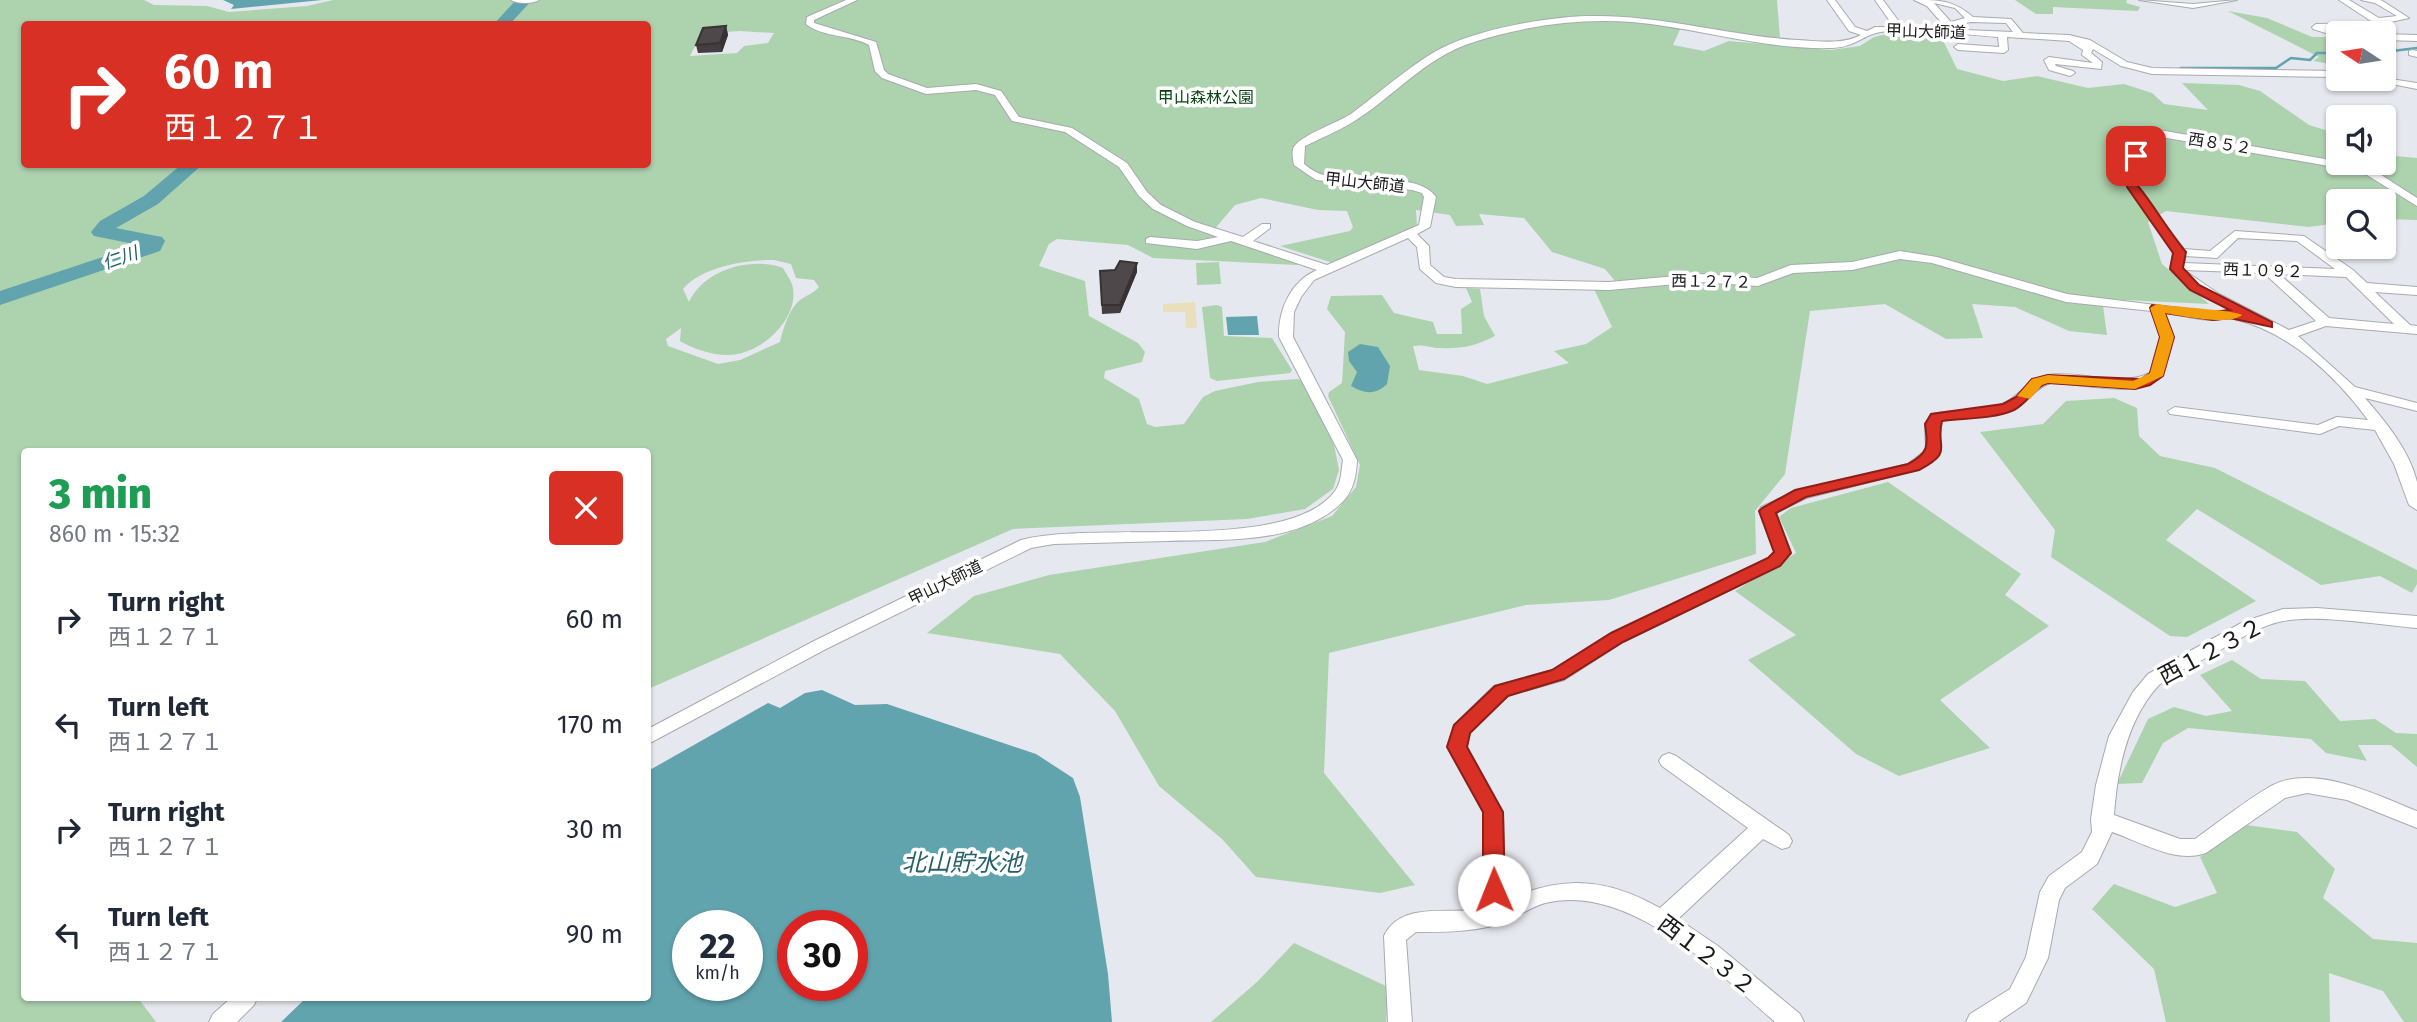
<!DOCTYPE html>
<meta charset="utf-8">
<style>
body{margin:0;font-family:"Fira Sans","Noto Sans JP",sans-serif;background:#f6f6f7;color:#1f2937;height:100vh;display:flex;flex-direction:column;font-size:26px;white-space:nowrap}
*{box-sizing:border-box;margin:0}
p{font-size:23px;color:#747a83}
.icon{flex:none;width:38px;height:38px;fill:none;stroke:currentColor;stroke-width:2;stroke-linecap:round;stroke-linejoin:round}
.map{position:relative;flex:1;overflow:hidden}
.drawer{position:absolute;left:21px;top:448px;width:630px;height:553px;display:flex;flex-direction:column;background:#fff;border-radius:7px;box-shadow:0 2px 5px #0004}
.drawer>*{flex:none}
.top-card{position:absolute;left:21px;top:21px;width:630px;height:147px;border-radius:7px;box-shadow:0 2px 5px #0004;background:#d93025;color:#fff;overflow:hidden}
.needle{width:46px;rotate:282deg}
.controls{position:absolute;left:2326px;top:21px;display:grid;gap:14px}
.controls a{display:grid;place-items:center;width:70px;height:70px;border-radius:7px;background:#fff;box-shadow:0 2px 5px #0004;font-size:35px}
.speed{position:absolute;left:672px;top:910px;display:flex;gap:14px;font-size:35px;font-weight:700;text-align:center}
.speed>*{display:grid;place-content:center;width:91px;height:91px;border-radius:50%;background:#fff;box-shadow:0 2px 5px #0004;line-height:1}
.speed small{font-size:18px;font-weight:400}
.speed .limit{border:10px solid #d22;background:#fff;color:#111}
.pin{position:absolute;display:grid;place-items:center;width:60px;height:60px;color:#fff;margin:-30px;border-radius:14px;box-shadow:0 4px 10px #0006}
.me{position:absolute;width:77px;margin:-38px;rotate:359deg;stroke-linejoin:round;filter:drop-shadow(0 0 5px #0008)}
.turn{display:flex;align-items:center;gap:24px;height:147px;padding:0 28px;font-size:32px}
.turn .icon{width:91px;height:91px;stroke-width:2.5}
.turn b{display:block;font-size:49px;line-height:60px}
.round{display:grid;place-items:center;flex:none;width:74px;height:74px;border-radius:7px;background:#f6f6f7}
.head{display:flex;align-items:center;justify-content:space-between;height:119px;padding:0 28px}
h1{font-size:42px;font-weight:800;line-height:52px;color:#1e9e55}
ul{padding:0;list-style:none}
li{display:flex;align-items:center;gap:21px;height:105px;padding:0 28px}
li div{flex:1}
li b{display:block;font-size:26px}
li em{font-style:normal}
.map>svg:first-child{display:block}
.green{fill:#add2ae;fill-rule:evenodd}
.sand{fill:#e9dfba}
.water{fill:#61a4ae;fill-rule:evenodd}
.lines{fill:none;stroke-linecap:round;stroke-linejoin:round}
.stream{stroke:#61a4ae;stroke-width:2.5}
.river{fill:#61a4ae;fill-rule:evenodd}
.minor-casing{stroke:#a7aab0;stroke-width:2}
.minor{fill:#fff;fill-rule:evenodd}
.wall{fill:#443e40}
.shaded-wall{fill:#373234}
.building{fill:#4f484a;stroke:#373234;stroke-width:2}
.route{fill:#d93025;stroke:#8d1f18;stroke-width:2}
.slow{fill:#f59e0b}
.labels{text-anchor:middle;stroke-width:7;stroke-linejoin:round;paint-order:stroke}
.far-street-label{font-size:16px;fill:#191a1c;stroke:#fff}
.far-park-label{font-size:16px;fill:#074513;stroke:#fff}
.far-water-label{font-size:18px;font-style:italic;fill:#276067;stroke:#fff}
.near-street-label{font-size:23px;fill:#191a1c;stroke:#fff}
.near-water-label{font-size:24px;font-style:italic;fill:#276067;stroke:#fff}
</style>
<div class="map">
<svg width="2417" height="1022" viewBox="0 0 2417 1022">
<rect width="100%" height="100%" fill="#e6e8ef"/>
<!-- green -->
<g class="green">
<path d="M0,0h144l10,5 53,1 22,6 78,-6 26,-6h1444l3,38 -98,-13 -9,20 31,6 25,-10 102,9 29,-4 14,-9 22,-5 44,2 17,35 46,12 34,-5 51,12 36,-4 28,9 12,11 44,6 -26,-27 57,2 21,6 49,34 29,9v29h46v-8l33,3v62l-33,-1v-18h-46v22l-29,4 -143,-16 -18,11 14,42 47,40 -107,-5 5,36 -38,-4 -54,-24 -43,-3 11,34 -37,1 -61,-35 -75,7 -25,163 -30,37 1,43 -147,46 -83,5 -197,48 -5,120 91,112 -35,8 -124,-16 -34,-38 -63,-53 -44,-75 -55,-57 -133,-21 47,-37 75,-21 216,-33 67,-26 24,-29 4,-22 -32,-69 1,-4 13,-9 3,-51 -18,-23 4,-13 51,-1 12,18 39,9 4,12h25l-1,-25 11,-7 -6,-14 14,1 4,27 11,20c-19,10 -34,13 -55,12 -10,0 -15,-4 -27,-2l6,24 44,6 24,8 82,-21 -15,-12 32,-7 26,-17 -18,-38h28l-17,-20 -53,-17 -28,-34 -45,-4 5,11 -28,1 -6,-11 -34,-5 1,16 -84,37 -53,-17 70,-15 3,-4 -6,-16 -29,-1 -57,-12 -26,7 -22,26 86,33 -2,1 -144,-7 -25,-13 -71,-6 -8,5 -10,22 46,15 4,35 49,27 7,9 -3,10 -37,9 -1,7 35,21 8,25 8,3 29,-3 19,-27 12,-6 43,-9 40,-3 5,2 31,64 5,25 -6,19 -28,20 -58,10 -234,10 -365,160v-237h-624v546h114l18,24h-156zM24,24h624v140h-624zM739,31l35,2 -6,10 -24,3 -7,7 -47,3 11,-22zM774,260l17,4 5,14 18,2 5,7c-6,7 -12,8 -19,13 -11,9 -17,29 -20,42l-40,18 -22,4 -50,-18 -2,-7 15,-11 -1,13c15,9 40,17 58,13 27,-5 60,-36 55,-66 -1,-7 -7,-14 -10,-20 -33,-12 -79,2 -94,34l-6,-13c18,-22 62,-29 91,-29z"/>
<path d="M2015,0h112l-1,3 14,4 -2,4 -85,-4v7h-17z"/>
<path d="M2228,11l39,7 45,19h26v4l-10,2 10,5 -1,17 -24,-4 6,-4z"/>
<path d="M1219,262l2,22 -24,1 -1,-22z"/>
<path d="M1217,305l5,2 2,29 48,2 20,32 -2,3 -73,8 -7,-3 -8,-71z"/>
<path d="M2114,398l23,10 2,28 21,20 55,12 202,102v14l-5,9 -32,-17 -59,9 -124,-76 -31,31 90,61 -69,36 -17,-1 -119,-79 4,-27 -75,-98 63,-8 23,-23z"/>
<path d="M1888,482l133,92 -16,21 44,31 -109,74 50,48 -91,28 -43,-22 -108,-94 48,-25 -61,-44 61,-38 -17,-36 12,-9z"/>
<path d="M2232,660l29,19 44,2 35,40 35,-2 21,14 21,1v33l-26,-22h-33l9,16 -41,-8 -15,-14 -123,-11 -25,15 -21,40 -25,1 31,-65 26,-12 32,9 26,-5 -32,-36z"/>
<path d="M2246,825l51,7 38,37 -12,29 50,41 44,4v79h-13l-21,-31 -54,-18 1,49h-164l-12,-53 -62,-60 22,-25 61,23 42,-14 -17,-36z"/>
<path d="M1294,943l94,44 -2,35h-175l46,-40z"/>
</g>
<!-- sand -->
<path class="sand" d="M1195,302l2,26h-11l-1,-16h-22v-8z"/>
<!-- water -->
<g class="water">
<path d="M223,0h99l-91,9 3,-4z"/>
<path d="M1257,316l2,19h-31l-2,-18z"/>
<path d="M1360,344l18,3 12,19 -3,18c-11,11 -23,10 -36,2l6,-14 -8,-11 -1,-9z"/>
<path d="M822,690l33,15 32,-1 149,50 37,24 7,19 28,177 4,48h-831l25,-24h342v-227l120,-68 12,5 25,-15zM688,926h59v59h-59zM793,926h59v59h-59z"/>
</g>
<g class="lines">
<!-- stream -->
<g class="stream">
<path d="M2384,52l33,-4"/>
<path d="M2181,68h95l15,-10 19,2 7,-7h21"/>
</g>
<!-- river -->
<g class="river">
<path d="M516,0h16l-22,24h-16z"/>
<path d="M182,164h21l-45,40 -42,24 46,9 3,4 -5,10 -160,54v-14l139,-46 -45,-9 -3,-4 9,-11 44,-25z"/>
</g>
<defs>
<g id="minor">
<path d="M511,0h28c-6,4 -22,4 -28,0z"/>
<path d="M846,0h11l-43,20v3l62,19 8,28 4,4 39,14 49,-4 25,7 18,26 53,11 55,35 20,29 14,13 34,17 48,15 19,-13h8v4l-17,13 74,24 92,-40 5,-28 -2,-4 -10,-3 -96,-10 -22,-15c-1,-5 -2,-11 -1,-16 3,-12 46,-27 58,-35 27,-20 63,-52 91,-66 37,-19 109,-32 150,-32 69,-1 137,20 206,24 21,1 44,5 63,-5l-12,-4 -22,-31h8l20,27 12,4 8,-4h19l-19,-27h8l20,27 44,2 -20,-23 -13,-6c27,0 39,0 59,17l38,2 12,14 46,2 21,5 37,22 25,6 186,3v6l-186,-3 -31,-8 -28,-17 -2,4 11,9 -1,7 -46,-5 1,2 17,5 2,2 -5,3 -21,-6 -5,-10 5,-3 44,6 -11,-8 1,-5 -14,-9 -62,-4 1,13 -4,3 -46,-3 -4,-3 4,-3 41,3 -1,-10c-26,-2 -101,-11 -122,-4 -17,5 -22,14 -44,15 -68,2 -133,-20 -200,-26 -54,-4 -109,4 -161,21 -45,14 -79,55 -118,79 -15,9 -32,16 -48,24l-1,18c4,3 9,7 14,9 29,13 99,-4 118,24l-6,30 -13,7 12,12 1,19 14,12 12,2 153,3 90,-8 58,4 34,-13 61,-3 48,-11 37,6 130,37 145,18 18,-2 -34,-19 -24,-19 -2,-3 4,-17 -47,-65c0,-26 5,-59 38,-56l183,32 27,8 42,27v8l-50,-31 -21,-6 -185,-32 -11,2 -9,18 -4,30 47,62 26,2 25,-20 69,5 49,34 14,13 50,4v8l-42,-3 35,33 7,1v8l-91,-8 -28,10 57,51 62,16v8l-52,-13c20,23 45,53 52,84 0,9 0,19 0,28l-8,-5 -15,-41 -19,-34 -36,-4 -19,8 -150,-20 -2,-3 7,-4 143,18 19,-8 31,3c-33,-45 -79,-88 -134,-101 -7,-2 -14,1 -21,1 -16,0 -32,-5 -48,-7l9,24 -11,38c-27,26 -80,7 -113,8 -15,5 -22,19 -36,26 -22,12 -48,7 -72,11l-3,4 2,26 -9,12 -14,8 -112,28 -30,15 15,40 -11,13 -157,76 -59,38 -57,16 -37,37 -3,14 36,65 2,89c56,-26 100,-24 155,7l88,-80 -86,-62 -3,-5 3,-5 7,-3 7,3 113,79 3,6 -3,6 -7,2 -19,-10 -85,80 40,27 82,68 4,8h-29c-57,-50 -147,-140 -230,-119 -17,5 -32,17 -49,22 -26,7 -54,7 -80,7l-10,8 6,82h-24l-4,-86c17,-36 67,-21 99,-27v-97l-36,-65 7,-22 40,-39 58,-16 59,-36 157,-76 6,-6 -15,-41 2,-4 35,-16 112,-27 18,-14 -1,-26 7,-10c22,-6 49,0 70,-10 18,-7 25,-25 45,-29 35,-5 69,13 103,-2l10,-36 -8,-26 -86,-9 -134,-39 -32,-4 -48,11 -59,3 -35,13 -59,-4 -90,8 -153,-3 -20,-4 -16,-14 -3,-22 -9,-9 -94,42 -13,17 -7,15 -1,25 64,123c-1,19 -4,34 -20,47 -45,38 -116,32 -170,34 -38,1 -75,2 -113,3l-23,4 -205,101 -178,95v-15l166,-88 207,-101c76,-20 268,14 314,-49 7,-10 6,-20 8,-31l-64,-123c-1,-27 12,-56 38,-67l-86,-29 -34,8 -51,-6v-4l4,-2 47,4 21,-4 -31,-11 -34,-17 -14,-13 -20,-29 -54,-35 -53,-11 -17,-26 -19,-5 -50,4 -44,-16 -7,-7 -6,-26c-20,-11 -45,-7 -63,-21l1,-7zM1934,3l21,5 10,10 -14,4zM1971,22l35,1 7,9 -48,-2 -5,-6zM2238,238l59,3 38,28 -151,-6 1,-7 32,2zM2184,270l80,3 52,48 -27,9 -70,-36zM2279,274l67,3 48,47 -65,-6z"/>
<path d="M2139,0l54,4 44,-4 -44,8z"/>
<path d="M2339,0h10l30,18 18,-2 -22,-13 -14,-3h20l28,18 -23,5 2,2 -4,3 -52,1 9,3 -3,5 -25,-8 -1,-2 4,-3 58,-1z"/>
<path d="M2384,34l33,1v6l-33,-1z"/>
<path d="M2412,50l5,1v6l-8,-2v-4z"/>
<path d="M2384,78l33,5v6l-51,-10z"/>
<path d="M2317,608l100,8v12c-39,-3 -97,-14 -134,-7 -25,5 -47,20 -68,32 -17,10 -42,19 -56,32 -32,34 -42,86 -45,130l66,24h15c25,-18 50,-38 76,-53 43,-23 105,9 146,25v17l-70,-28 -40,-7 -22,5 -79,55c-30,11 -65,-11 -94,-21l-15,32 -32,24 -6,12 -11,58 -22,45 -28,19h-32l4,-8 40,-25 16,-32 14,-65 9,-16 33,-24 10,-20 -1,-13 5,-34 13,-49 24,-44 15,-18 97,-53 38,-12z"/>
<path d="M231,998h26l-3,7 -17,17h-28l4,-8z"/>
</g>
</defs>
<!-- minor casing -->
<use href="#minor" class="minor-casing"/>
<!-- minor -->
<use href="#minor" class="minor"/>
</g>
<!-- wall -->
<g class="wall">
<path d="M726,26l2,9 -6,17 -24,1 -2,-8z"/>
<path d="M1100,271l37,1 -17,41 -18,1z"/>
</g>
<!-- shaded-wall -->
<g class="shaded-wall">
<path d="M726,26l2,9 -6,17 -2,-9z"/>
<path d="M1137,263v9l-17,41v-8z"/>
</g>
<!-- building -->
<g class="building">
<path d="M726,26l-6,17 -24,2 7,-17z"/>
<path d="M1120,261l17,2 -17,42h-18l-2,-34 15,-1z"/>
</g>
<!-- route -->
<path class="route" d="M2132,154l9,2 -3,30c18,22 30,45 48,66l-3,16 16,17 73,37v5l-42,-9 -17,2 -48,-7 9,24 -11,39 -13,9 -15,4 -87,-6c-13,3 -20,20 -34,27 -20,9 -50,8 -72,11 -7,28 13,30 -23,49l-113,27 -30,16 15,40 -11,13 -157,76 -59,37 -56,17 -38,37 -3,14 36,65 2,78 -3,6 -8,3 -7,-3 -4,-6v-78l-36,-65 7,-22 41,-39 57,-16 59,-37 157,-75 6,-6 -15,-41 3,-3 33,-18 113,-26c21,-11 20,-18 17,-40l6,-10 72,-10 13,-7 16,-18 16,-4 93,4 9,-6 10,-36 -10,-29 2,-3 61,7 17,-2 -40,-20 -20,-21 3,-16 -46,-66z"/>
<!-- slow -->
<path class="slow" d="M2157,304c15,3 78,6 85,11 -13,11 -60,1 -77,-2l9,24 -11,39 -28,13 -87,-6 -6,2 -12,14 -13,-3 15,-17 16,-4 85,6 17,-8 10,-36 -10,-29z"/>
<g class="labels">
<!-- far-street labels -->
<g class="far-street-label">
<text transform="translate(1926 31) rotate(2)" y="6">甲山大師道</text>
<text transform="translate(2220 143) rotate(9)" y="6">西８５２</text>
<text transform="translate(1365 182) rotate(6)" y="6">甲山大師道</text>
<text transform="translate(2263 270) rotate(2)" y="6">西１０９２</text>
<text transform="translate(1711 281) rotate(1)" y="6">西１２７２</text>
<text transform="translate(945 582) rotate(-26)" y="6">甲山大師道</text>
</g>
<!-- far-park labels -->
<g class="far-park-label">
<text x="1206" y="103">甲山森林公園</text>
</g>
<!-- far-water labels -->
<g class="far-water-label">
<text transform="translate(120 258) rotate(-19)" y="6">仁川</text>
</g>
<!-- near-street labels -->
<g class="near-street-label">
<text transform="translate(2211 651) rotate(-28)" y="8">西１２３２</text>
<text transform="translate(1707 955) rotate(37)" y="8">西１２３２</text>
</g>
<!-- near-water labels -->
<g class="near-water-label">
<text x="962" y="871">北山貯水池</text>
</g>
</g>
</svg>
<div class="controls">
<a><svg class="needle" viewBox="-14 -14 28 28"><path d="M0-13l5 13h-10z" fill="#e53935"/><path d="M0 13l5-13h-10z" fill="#747a83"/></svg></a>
<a><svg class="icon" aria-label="sound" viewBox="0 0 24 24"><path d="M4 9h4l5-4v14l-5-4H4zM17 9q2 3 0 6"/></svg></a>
<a><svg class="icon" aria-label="search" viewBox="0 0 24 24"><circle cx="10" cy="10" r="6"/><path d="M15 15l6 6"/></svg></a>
</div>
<div class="speed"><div>22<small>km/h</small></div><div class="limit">30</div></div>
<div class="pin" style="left:2136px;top:156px;background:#d93025"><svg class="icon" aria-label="arrive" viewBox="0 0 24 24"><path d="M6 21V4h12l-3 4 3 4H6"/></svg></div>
<svg class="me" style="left:1494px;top:890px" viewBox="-20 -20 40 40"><circle r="19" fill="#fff"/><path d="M0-13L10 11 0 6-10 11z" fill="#d93025"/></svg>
<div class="top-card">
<div class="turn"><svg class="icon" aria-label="right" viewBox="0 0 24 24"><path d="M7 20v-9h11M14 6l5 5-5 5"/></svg><div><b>60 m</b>西１２７１</div></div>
</div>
<section class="drawer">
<div class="head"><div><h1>3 min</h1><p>860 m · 15:32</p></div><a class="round" style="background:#d93025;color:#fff"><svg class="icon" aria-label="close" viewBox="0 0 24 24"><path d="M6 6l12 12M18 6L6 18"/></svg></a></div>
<ul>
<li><svg class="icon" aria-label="right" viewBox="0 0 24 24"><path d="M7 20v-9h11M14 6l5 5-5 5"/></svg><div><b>Turn right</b><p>西１２７１</p></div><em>60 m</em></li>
<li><svg class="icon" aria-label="left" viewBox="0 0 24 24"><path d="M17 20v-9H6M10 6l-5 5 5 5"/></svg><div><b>Turn left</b><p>西１２７１</p></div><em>170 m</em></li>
<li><svg class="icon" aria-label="right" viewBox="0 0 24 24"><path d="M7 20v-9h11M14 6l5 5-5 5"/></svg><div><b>Turn right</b><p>西１２７１</p></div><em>30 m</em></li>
<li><svg class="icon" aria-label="left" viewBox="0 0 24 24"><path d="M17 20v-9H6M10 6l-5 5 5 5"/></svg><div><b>Turn left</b><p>西１２７１</p></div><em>90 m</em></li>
</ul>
</section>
</div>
